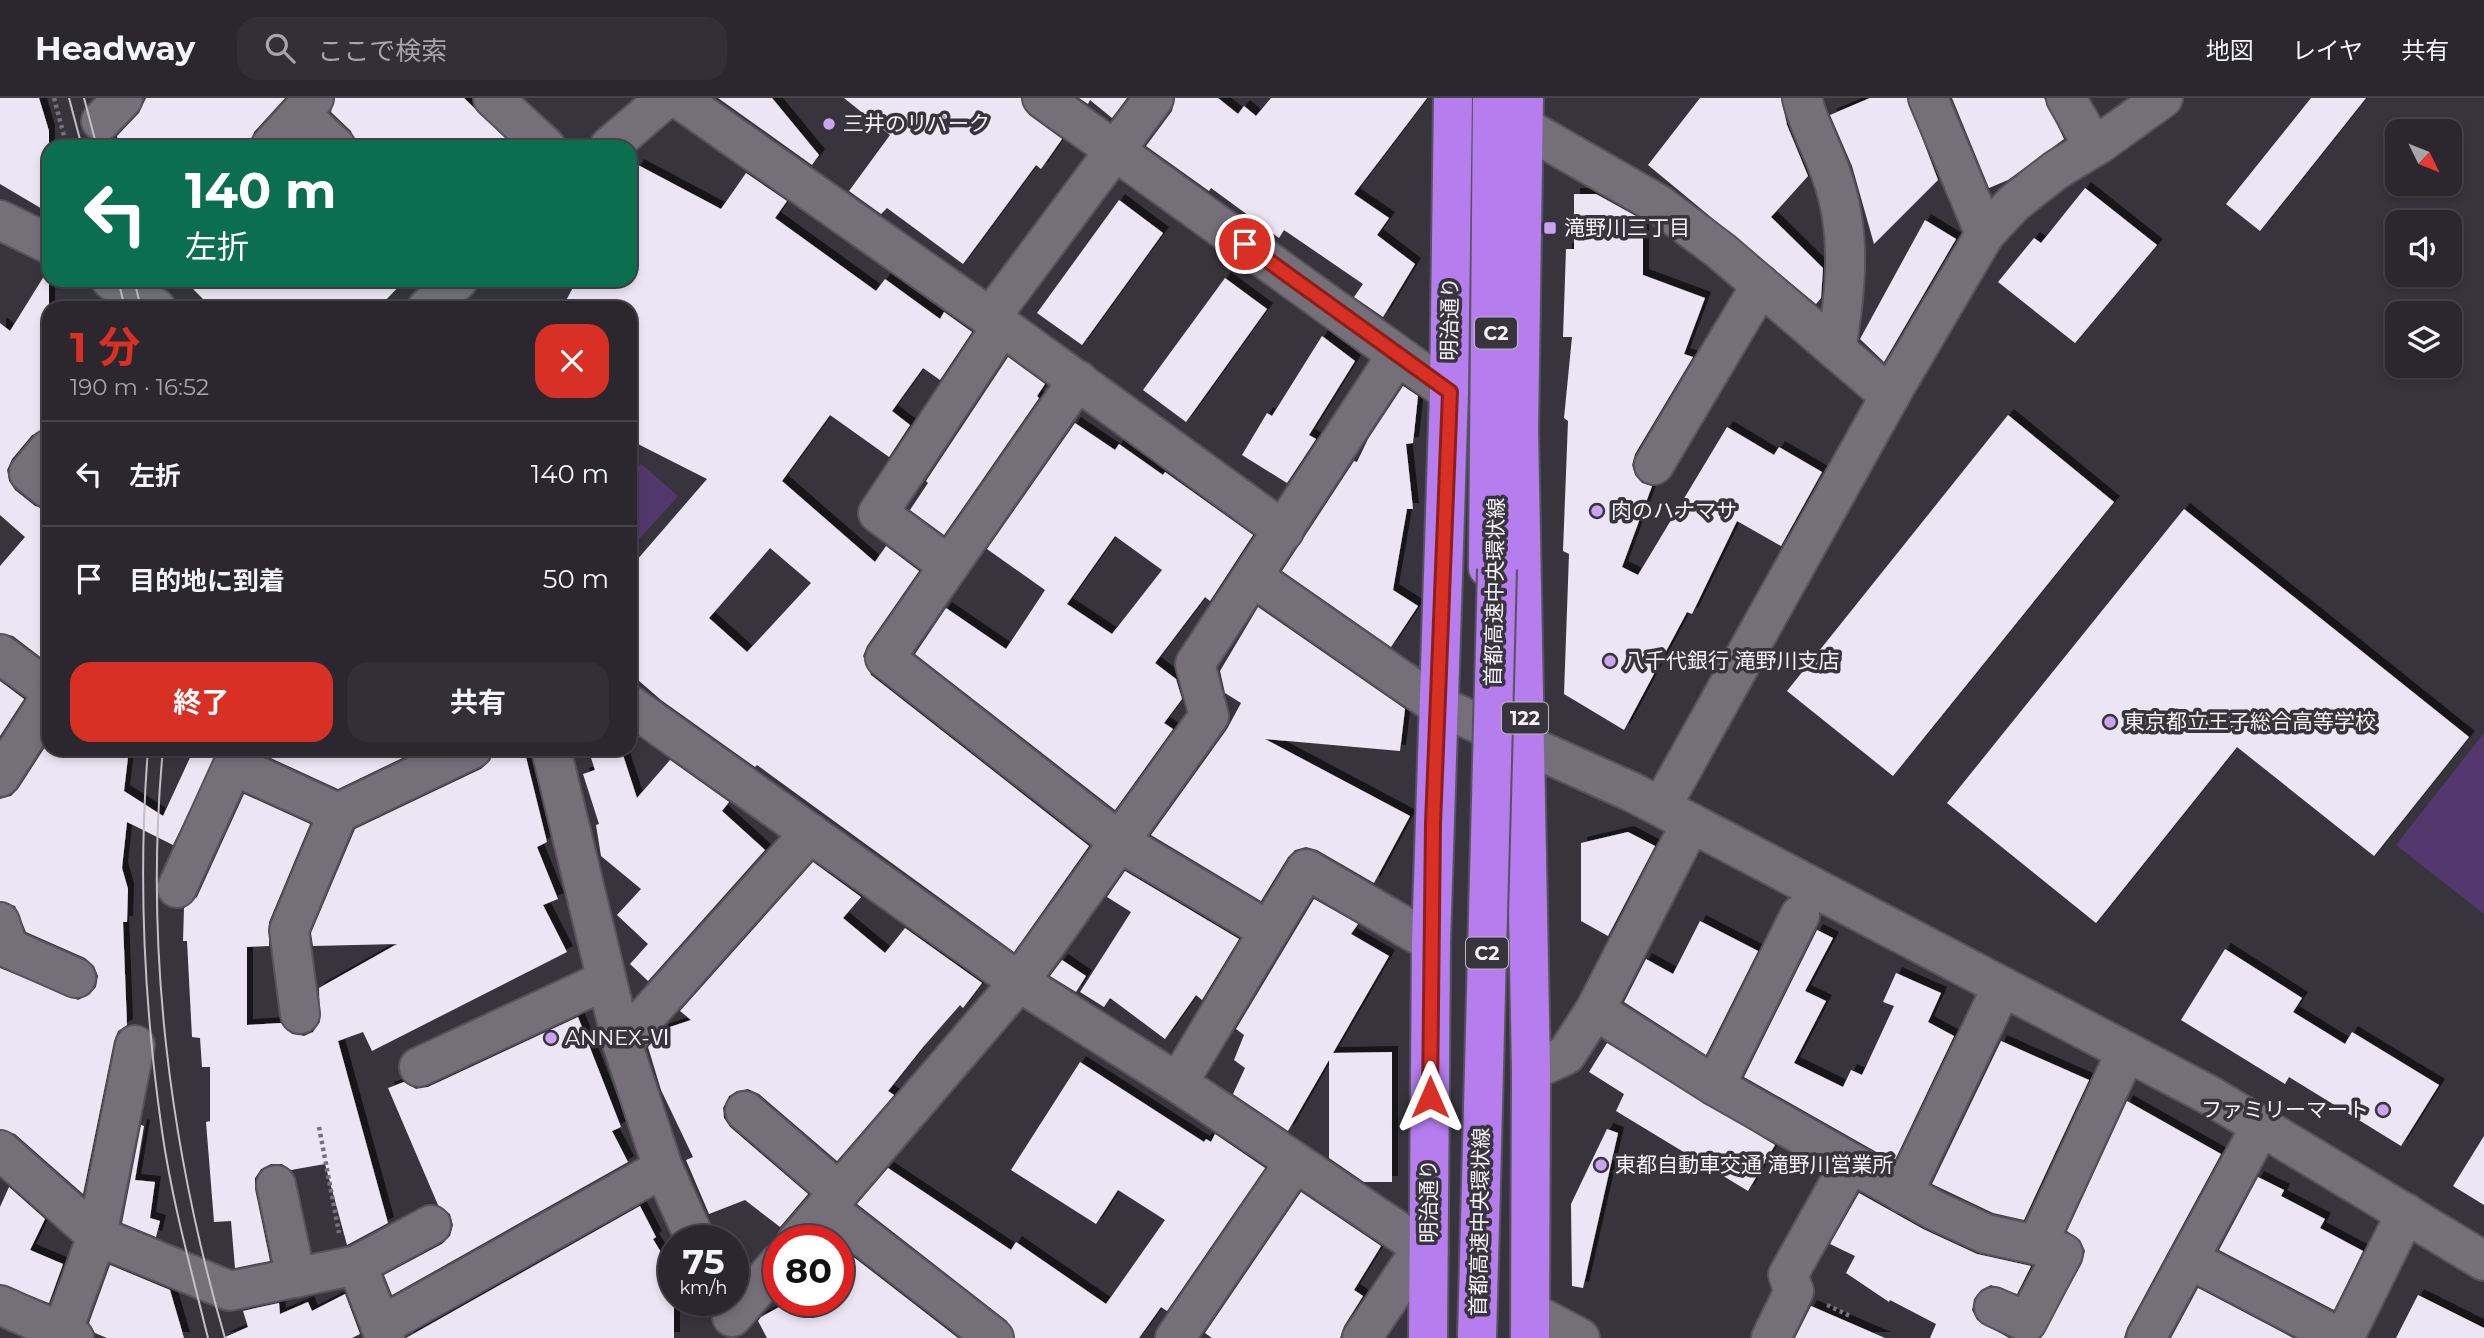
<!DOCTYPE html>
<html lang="ja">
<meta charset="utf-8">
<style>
body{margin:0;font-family:Montserrat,"Noto Sans JP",sans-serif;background:#322f36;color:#f1f3f6;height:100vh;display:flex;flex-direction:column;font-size:26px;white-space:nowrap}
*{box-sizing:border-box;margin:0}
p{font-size:23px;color:#a5a5aa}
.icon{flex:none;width:38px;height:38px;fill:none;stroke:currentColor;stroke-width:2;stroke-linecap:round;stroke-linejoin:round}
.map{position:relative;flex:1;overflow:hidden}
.panel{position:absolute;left:42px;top:203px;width:595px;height:455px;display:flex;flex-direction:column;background:#2a272e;border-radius:21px;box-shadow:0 4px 10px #0003,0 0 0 2px #46444a}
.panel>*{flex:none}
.top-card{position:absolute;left:42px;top:42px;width:595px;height:147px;border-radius:21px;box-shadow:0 4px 10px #0003,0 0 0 2px #46444a;background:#0b6e4f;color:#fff;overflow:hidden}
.needle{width:46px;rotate:133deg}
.tools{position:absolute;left:2385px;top:21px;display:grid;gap:14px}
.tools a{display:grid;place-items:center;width:77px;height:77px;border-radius:14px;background:#2a272e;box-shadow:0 4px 10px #0003,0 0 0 2px #46444a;font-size:35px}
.speed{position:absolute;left:658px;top:1127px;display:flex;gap:14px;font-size:35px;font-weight:700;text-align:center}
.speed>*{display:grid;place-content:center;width:91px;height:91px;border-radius:50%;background:#2a272e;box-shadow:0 4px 10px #0003,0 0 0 2px #46444a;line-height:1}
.speed small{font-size:18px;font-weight:400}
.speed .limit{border:10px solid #d22;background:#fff;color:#111}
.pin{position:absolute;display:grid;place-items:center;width:60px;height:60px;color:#fff;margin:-30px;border:4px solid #fff;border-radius:50%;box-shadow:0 2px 7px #0007}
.me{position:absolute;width:77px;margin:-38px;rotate:0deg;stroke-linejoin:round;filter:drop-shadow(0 0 5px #0008)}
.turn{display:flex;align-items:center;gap:24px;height:147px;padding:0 28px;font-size:32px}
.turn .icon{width:91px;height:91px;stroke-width:2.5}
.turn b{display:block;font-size:49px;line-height:60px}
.round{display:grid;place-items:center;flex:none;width:74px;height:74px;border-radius:21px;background:#322f36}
.overview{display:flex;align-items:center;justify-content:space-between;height:119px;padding:0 28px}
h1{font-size:42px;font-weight:700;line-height:52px;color:#d93025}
.action{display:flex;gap:14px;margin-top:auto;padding:14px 28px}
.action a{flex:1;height:80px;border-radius:21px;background:#d93025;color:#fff;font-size:28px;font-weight:700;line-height:80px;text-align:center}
.action a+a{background:#322f36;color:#f1f3f6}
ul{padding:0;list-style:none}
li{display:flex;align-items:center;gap:21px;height:105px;padding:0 28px;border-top:2px solid #46444a}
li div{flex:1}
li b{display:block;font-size:26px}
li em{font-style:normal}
header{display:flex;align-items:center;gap:42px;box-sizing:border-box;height:98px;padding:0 35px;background:#2a272e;border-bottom:2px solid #46444a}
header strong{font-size:33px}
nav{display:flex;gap:38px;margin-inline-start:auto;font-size:24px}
.search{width:490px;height:63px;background:#322f36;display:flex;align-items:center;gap:18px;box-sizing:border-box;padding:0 24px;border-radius:21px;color:#a5a5aa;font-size:26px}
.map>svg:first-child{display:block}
.green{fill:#53386d}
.building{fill:#ece5f4;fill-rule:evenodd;filter:url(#shadow)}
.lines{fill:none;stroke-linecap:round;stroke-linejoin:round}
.minor-casing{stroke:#56535b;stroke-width:42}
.highway-casing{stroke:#56535b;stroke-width:42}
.path{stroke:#757179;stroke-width:4.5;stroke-dasharray:3.5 3.5;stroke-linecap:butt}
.minor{stroke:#746f79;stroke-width:38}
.highway{stroke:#b67dee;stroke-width:38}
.tram{stroke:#c3bfc6;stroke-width:2}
.highway-bridge-casing{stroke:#56535b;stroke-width:42;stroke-linecap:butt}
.highway-bridge{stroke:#b67dee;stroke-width:38}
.route-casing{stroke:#8d1f18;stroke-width:18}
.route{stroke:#d93025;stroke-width:12}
.poi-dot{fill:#c8a5ee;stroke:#38343d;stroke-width:2.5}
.labels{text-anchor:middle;stroke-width:7;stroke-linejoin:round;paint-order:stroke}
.shield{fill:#38343d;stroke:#bcb8bf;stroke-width:2}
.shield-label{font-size:19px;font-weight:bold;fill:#f4f1f7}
.poi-label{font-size:21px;fill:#f4f1f7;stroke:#38343d;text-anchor:start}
.street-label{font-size:21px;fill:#f4f1f7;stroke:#38343d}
</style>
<header>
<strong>Headway</strong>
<div class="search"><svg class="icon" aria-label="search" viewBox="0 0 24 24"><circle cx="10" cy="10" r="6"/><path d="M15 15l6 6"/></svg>ここで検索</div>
<nav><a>地図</a><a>レイヤ</a><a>共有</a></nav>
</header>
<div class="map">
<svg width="2484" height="1240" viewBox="0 0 2484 1240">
<defs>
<filter id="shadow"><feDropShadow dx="6" dy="-6" stdDeviation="0" flood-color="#0009"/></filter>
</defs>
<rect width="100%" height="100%" fill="#38343d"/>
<!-- green -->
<g class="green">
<path d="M641,366l37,32 -48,53v-74z"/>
<path d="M2484,635v181l-88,-69z"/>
</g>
<!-- building -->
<g class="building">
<path d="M0,0h39l10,33v82l-49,-29z"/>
<path d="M146,0h139l-31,34 -5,15h-130l-2,-11 22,-23z"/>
<path d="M335,0h129l50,49h-157l-6,-16 -20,-19z"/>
<path d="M718,0h54l47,57 -7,10z"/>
<path d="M844,0h177l8,17 33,24 -21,30 -5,-4 -73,99 -76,-56 -6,6 -32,-23 41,-56z"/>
<path d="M1079,0h48l-15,20 -22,-18 -2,4z"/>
<path d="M1175,0h43l20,16 6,-8 12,10 15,-18h156l-73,96 35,24 -12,17 38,29 -32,53 -29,-20 9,-13 -79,-54 -5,8 -68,-50 -2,3 -63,-45 26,-35z"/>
<path d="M1700,0h81l6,27 21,51 -37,41 52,51 -2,30 -5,6 -168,-139z"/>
<path d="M1870,0h37l31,82 -64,64 -22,-78 -22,-51z"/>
<path d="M1952,0h92l20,41 -56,41 -19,8z"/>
<path d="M2311,0h55l-106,133 -34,-27z"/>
<path d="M638,67l83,44 25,-36 41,28 -12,17 101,73 9,-12 55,40 4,-7 28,20 -32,48 -17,-12 -31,43 18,14 -21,32 -59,-42 -48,66 93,81 11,-16 33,25 -52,75 -4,10 8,19 218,171 -75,106 -257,-187 -2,2 -94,-67 -31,-27v-105l77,-89 -77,-39v-132h-68l15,-28h53v-100zM770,450l41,35 -64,69 -38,-34z"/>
<path d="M2085,90l72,57 -82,98 -77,-61 36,-44 7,5z"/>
<path d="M1574,96h22l47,26v55l62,23 -21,56 9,3 -58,97 -3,11 3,10 7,8 10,3 -30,81 16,8 89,-148 47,28 5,-8 43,25 -41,74 -44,-25 -45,93 -5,-2 -63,118 -60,-36 5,-140 -6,-3 5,-130 -4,-3 8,-81h-9l3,-88h8z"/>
<path d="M1119,102l44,33 -81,112 -45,-32z"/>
<path d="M1925,122l31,19 -72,123 -24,-23z"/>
<path d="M49,170v160l-17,7 -20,24 -5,11 2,11 6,9 20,16 14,4 -2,152 -34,-26 -13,-3v-67l25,-29 -25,-22v-192l10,8z"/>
<path d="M1225,180l42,31 -81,113 -43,-32z"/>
<path d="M184,182h221l-27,28h-166z"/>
<path d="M1322,238l33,25 -46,74 7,4 -29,44 -45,-28 25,-42 5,3z"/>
<path d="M1008,259l37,27 -8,12 2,2 -95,137 -34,-25 18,-27 -2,-2z"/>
<path d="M1403,288l15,10 -5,47 -7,1 7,65h-6l-14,81 25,16 -27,41 -109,-76 72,-110 3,1 11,-23z"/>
<path d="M2008,317l106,87 -221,274 -106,-85z"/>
<path d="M1075,325l40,27 4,-6 44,31 2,-3 88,63 -43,66 -5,-4 -50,66 21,16 6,20 -18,24 9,6 -58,81 -200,-156 31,-46 60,41 39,-59 -58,-41zM1115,438l47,34 -50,64 -45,-30z"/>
<path d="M2184,411l285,228 -95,119 -137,-109 -141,176 -149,-120z"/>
<path d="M1258,509l147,102 -5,42 -135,-12 145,77 -36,67 -57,-33 -11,-3 -11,3 -7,7 -27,44 -110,-66 76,-106 14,-26 -16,-10 -5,-22z"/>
<path d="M0,583l24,18 -24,37z"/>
<path d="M47,646l2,5h80l-5,42 39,25 31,-67h25l-46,96 -46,-23 -5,46 6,21 -1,33h-4l4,103 -9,6 -4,10 -31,153 -68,-60 -15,-5v-161l78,32 11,-5 7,-8 2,-11 -4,-10 -9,-8 -59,-26 -11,-26 -15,-5v-102l11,-3 7,-7z"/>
<path d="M251,651h170l-83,40z"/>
<path d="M494,651h30l23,93 -10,5 21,52 -15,6 24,47 -195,99 -9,-19 -25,9 50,182 -41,22 -22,-81 -34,6 -9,-6h-11l-10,5 -6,9v11l15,72 -35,7 -4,-47 -17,1 -8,-100 4,-1v-54h-8l-2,-29 -8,-1 -5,-96h-4l1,-33 13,-11 47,-103 66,30 -41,98v24l-22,1v78l34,-2 11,11 12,2 9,-4 7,-10 -1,-34 78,-44 -84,2 -2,-13 44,-104 126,-60 9,-8z"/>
<path d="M588,651h33l16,49 33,-38 59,42 -7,9 43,39 -117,131 -18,-17 18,-20 -31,-29 24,-26 -40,-33 -5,-31 3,-1 -16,-50 12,-4z"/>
<path d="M1628,734l27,14 -47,90 -27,-15v-78z"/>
<path d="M813,764l48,35 -18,21 42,35 20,-25 77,55 -19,25 -3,-3 -37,42 -35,44 6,4 -57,66 -78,-67 -11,-5 -11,2 -8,5 -6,12 1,10 6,9 78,67 -28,33 -35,-27 -36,14 -23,-54 7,-3 -32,-67 -13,-43 16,-18 27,-9 -11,-9z"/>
<path d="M1125,773l114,68 -37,61 -6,-5 -31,44 -55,-41 -6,9 -24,-15 51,-80 -24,-15z"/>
<path d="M1314,801l44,25 -7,10 38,22 -56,97 59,-1v130h-28l-35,-24v-98l-41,71 -55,-37 12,-26 -11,-8 10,-25 -8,-6z"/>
<path d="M1700,823l58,30 -52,104 -82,-53 22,-43 27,15z"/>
<path d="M1817,832l16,8 -28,53 21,10 -32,62 49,24 8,-17 11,5 32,-69 -11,-4 13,-29 45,20 -13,29 26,14 -60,126 -150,-85z"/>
<path d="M2225,851l77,49 -9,14 52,32 7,-12 87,53 -38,61 -112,-69 -4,7 -104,-64z"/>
<path d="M1062,862l24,16 -10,16 -26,-16z"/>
<path d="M578,919l43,110 -9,4 16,31 -236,133 -8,-20 58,-31 8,-8 3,-11 -3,-11 -12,-9 -50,-117 16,-6 12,7 12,-2z"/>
<path d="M2001,943l88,39 -65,140 -31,-7 -61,-29z"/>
<path d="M1607,945l168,102 -27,46 -132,-80 8,-17 -35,-22z"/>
<path d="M1080,964l124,80 2,-3 5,3 4,-8 50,34 -98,143 -6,-4 -22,31h-124l-8,-17 -150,-117 31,-36 123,82 5,-8 90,62 59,-84 -47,-30 -22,34 -85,-54z"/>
<path d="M2127,1003l94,53 -94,174 -3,10h-83l41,-75 3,-12 -5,-11 -13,-9z"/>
<path d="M141,1027l3,1 -9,54 20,2 -5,36 10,3 -4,16 -34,-14z"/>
<path d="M1607,1031l11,4 -35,155 -11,-2 -1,-82z"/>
<path d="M2484,1038v69l-31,-19z"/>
<path d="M2258,1079l26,13 -3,6 44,23 -5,9 43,23 -29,59 -115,-60z"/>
<path d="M9,1089l36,32 -15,31 33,14 -14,39 -49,-19v-77z"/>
<path d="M1301,1094l80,54 -27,44 9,6 -19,30 -4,12h-128l-7,-5z"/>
<path d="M1859,1095l64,36 54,25 54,12 -14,28 -26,-9 -10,5 -7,9 -2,11 5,10 32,18h-79l6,-14 -46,-24 -1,2 -43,-29 9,-17 -25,-12z"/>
<path d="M640,1108l16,31 -3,2 21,35v64h-268z"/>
<path d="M838,1147l120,93h-191l-9,-17 3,-4 31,-17h46z"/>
<path d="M110,1167l60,25 14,48h-77l-12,-5 -6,-10z"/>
<path d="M2198,1190l95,50h-122z"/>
<path d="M345,1196l15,40 -8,4h-129l25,-11 -5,-16 36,-8 1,11 28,-12 4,9z"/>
<path d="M2418,1197l66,33v10h-88z"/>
<path d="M1811,1208l74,32h-90z"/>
</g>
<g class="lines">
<defs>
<g id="minor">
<path d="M493,0l53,49"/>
<path d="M678,0l324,228 282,205"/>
<path d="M1042,0l407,294"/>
<path d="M1802,0c6,26 20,50 29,76 21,57 15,117 5,176"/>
<path d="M1928,0l57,136"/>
<path d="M2066,0l28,49"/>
<path d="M300,16l36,33"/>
<path d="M101,23l22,-23"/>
<path d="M1524,29l134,77 63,47 169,145"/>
<path d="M270,49l44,-49"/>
<path d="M609,49l57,-49"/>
<path d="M0,122l49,24"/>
<path d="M111,182l45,28"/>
<path d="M427,210l31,-28"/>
<path d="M990,220l164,-220"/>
<path d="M1078,282l-193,278 236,185 148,88"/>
<path d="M49,351l-20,24 20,16"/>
<path d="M1654,367l107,-180"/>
<path d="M949,468l-71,-53 124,-187"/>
<path d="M1253,479l184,128 195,87 577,303 275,166"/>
<path d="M0,556l49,36"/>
<path d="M630,607l389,277 159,101 251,169 -19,14 -48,72"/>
<path d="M551,651l71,294 41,125 33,73"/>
<path d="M0,679l49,-77"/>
<path d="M1661,709l235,-422 89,-151 29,-31 42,-33 43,-26 64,-46"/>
<path d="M177,790l56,-123 105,48"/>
<path d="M0,824l8,26 68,30"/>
<path d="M1595,912l120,76 219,124 52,24 51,11 89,-193"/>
<path d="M300,916l-11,-84 49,-117 134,-64"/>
<path d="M622,945l188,-210"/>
<path d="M419,969l187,-87"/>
<path d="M1531,973l35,-16 29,-45 96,-187"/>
<path d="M1178,985l128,-214 125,73"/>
<path d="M1715,988l85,-171"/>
<path d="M745,1013l94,81"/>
<path d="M0,1052l97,86 133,55 127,-26 28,73"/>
<path d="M276,1087l20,93"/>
<path d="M1903,1095l99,-206"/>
<path d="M826,1110l168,130"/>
<path d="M797,1143l222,-259 190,-266 -14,-52 202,-309"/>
<path d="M2189,1161l151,79"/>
<path d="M357,1167l74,-40"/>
<path d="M0,1207l74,33"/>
<path d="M1994,1209l33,15 36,-69 -26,-8"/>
<path d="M1531,1214l49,26"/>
<path d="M732,1219l47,-54"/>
<path d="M381,1228l282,-158"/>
<path d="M60,1240l37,-102 38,-191"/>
<path d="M1175,1240l120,-176"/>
<path d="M1771,1240l23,-47 -6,-16 62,-111"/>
<path d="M2146,1240l115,-212"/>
<path d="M2344,1240l62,-125"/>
</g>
<g id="highway">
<path d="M1524,0l-5,331 12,642 -1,267"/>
<path d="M1488,470l4,-470"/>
<path d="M1428,1240l3,-396 18,-550 4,-294"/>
</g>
</defs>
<!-- minor casing -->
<use href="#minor" class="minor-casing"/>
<!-- highway casing -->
<use href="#highway" class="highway-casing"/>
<!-- path -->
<g class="path">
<path d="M54,0l13,49"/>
<path d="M319,1029l20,106"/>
<path d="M1827,1207l25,12"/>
</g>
<!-- minor -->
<use href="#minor" class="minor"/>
<!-- highway -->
<use href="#highway" class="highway"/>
<!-- tram -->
<g class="tram">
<path d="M69,0l13,49"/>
<path d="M84,0l13,49"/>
<path d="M118,182l7,28"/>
<path d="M134,182l7,28"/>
<path d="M148,651c-10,126 -4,256 14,382 10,70 29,138 46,207"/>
<path d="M163,651c-19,197 7,400 62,589"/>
</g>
<defs>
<path id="highway-bridge" d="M1477,1240l20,-769"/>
</defs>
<!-- highway-bridge casing -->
<use href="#highway-bridge" class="highway-bridge-casing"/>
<!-- highway-bridge -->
<use href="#highway-bridge" class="highway-bridge"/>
</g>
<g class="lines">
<defs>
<path id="route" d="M1245,146l205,148 -17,432 -3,273"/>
</defs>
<!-- route casing -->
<use href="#route" class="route-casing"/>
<!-- route -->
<use href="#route" class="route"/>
</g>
<!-- markers -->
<g class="poi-dot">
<circle cx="829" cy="26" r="7"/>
<rect x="1543" y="123" width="14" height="14" rx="3.5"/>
<circle cx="1597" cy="413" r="7"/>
<circle cx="1610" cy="563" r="7"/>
<circle cx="2110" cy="624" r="7"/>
<circle cx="551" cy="940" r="7"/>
<circle cx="2383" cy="1012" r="7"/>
<circle cx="1601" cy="1067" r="7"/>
</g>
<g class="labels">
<!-- shield labels -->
<g class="shield">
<rect x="1475" y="219.5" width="42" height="31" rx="5"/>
<rect x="1502" y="604.5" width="46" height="31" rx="5"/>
<rect x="1466" y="839.5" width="42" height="31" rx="5"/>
</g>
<g class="shield-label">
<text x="1496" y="242">C2</text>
<text x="1525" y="627">122</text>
<text x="1487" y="862">C2</text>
</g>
<!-- poi labels -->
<g class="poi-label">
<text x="843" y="33">三井のリパーク</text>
<text x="1564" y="137">滝野川三丁目</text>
<text x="1611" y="420">肉のハナマサ</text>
<text x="1624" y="570">八千代銀行 滝野川支店</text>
<text x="2124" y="631">東京都立王子総合高等学校</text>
<text x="565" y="947">ANNEX-Ⅵ</text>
<text x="2369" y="1019" text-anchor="end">ファミリーマート</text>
<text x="1615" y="1074">東都自動車交通 滝野川営業所</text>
</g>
<!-- street labels -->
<g class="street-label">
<text transform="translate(1450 221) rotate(-89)" y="7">明治通り</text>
<text transform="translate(1495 494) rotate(-89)" y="7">首都高速中央環状線</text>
<text transform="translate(1429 1103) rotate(-90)" y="7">明治通り</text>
<text transform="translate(1480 1124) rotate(-89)" y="7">首都高速中央環状線</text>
</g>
</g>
</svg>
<div class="tools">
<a><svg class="needle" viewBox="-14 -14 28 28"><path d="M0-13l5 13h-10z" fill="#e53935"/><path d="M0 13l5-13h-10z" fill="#a5a5aa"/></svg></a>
<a><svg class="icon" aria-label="sound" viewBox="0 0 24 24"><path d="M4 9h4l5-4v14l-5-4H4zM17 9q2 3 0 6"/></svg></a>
<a><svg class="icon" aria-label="layers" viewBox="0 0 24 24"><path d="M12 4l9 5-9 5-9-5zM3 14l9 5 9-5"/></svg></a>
</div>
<div class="speed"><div>75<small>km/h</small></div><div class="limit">80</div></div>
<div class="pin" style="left:1245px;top:146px;background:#d93025"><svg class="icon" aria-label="arrive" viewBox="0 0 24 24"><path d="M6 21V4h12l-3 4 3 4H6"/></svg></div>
<svg class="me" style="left:1430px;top:999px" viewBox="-20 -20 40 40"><path d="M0-17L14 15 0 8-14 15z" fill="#d93025" stroke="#fff" stroke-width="4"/></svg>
<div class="top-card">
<div class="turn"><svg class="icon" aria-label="left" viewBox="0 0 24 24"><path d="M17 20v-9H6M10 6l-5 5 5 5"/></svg><div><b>140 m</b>左折</div></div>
</div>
<section class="panel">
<div class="overview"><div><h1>1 分</h1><p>190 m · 16:52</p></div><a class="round" style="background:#d93025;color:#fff"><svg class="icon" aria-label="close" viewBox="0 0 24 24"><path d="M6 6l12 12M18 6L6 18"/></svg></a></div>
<ul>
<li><svg class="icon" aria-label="left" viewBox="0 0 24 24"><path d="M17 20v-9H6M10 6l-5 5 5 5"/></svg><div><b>左折</b></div><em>140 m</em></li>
<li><svg class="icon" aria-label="arrive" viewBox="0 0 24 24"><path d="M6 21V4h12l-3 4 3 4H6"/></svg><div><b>目的地に到着</b></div><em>50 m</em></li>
</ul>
<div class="action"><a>終了</a><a>共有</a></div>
</section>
</div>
